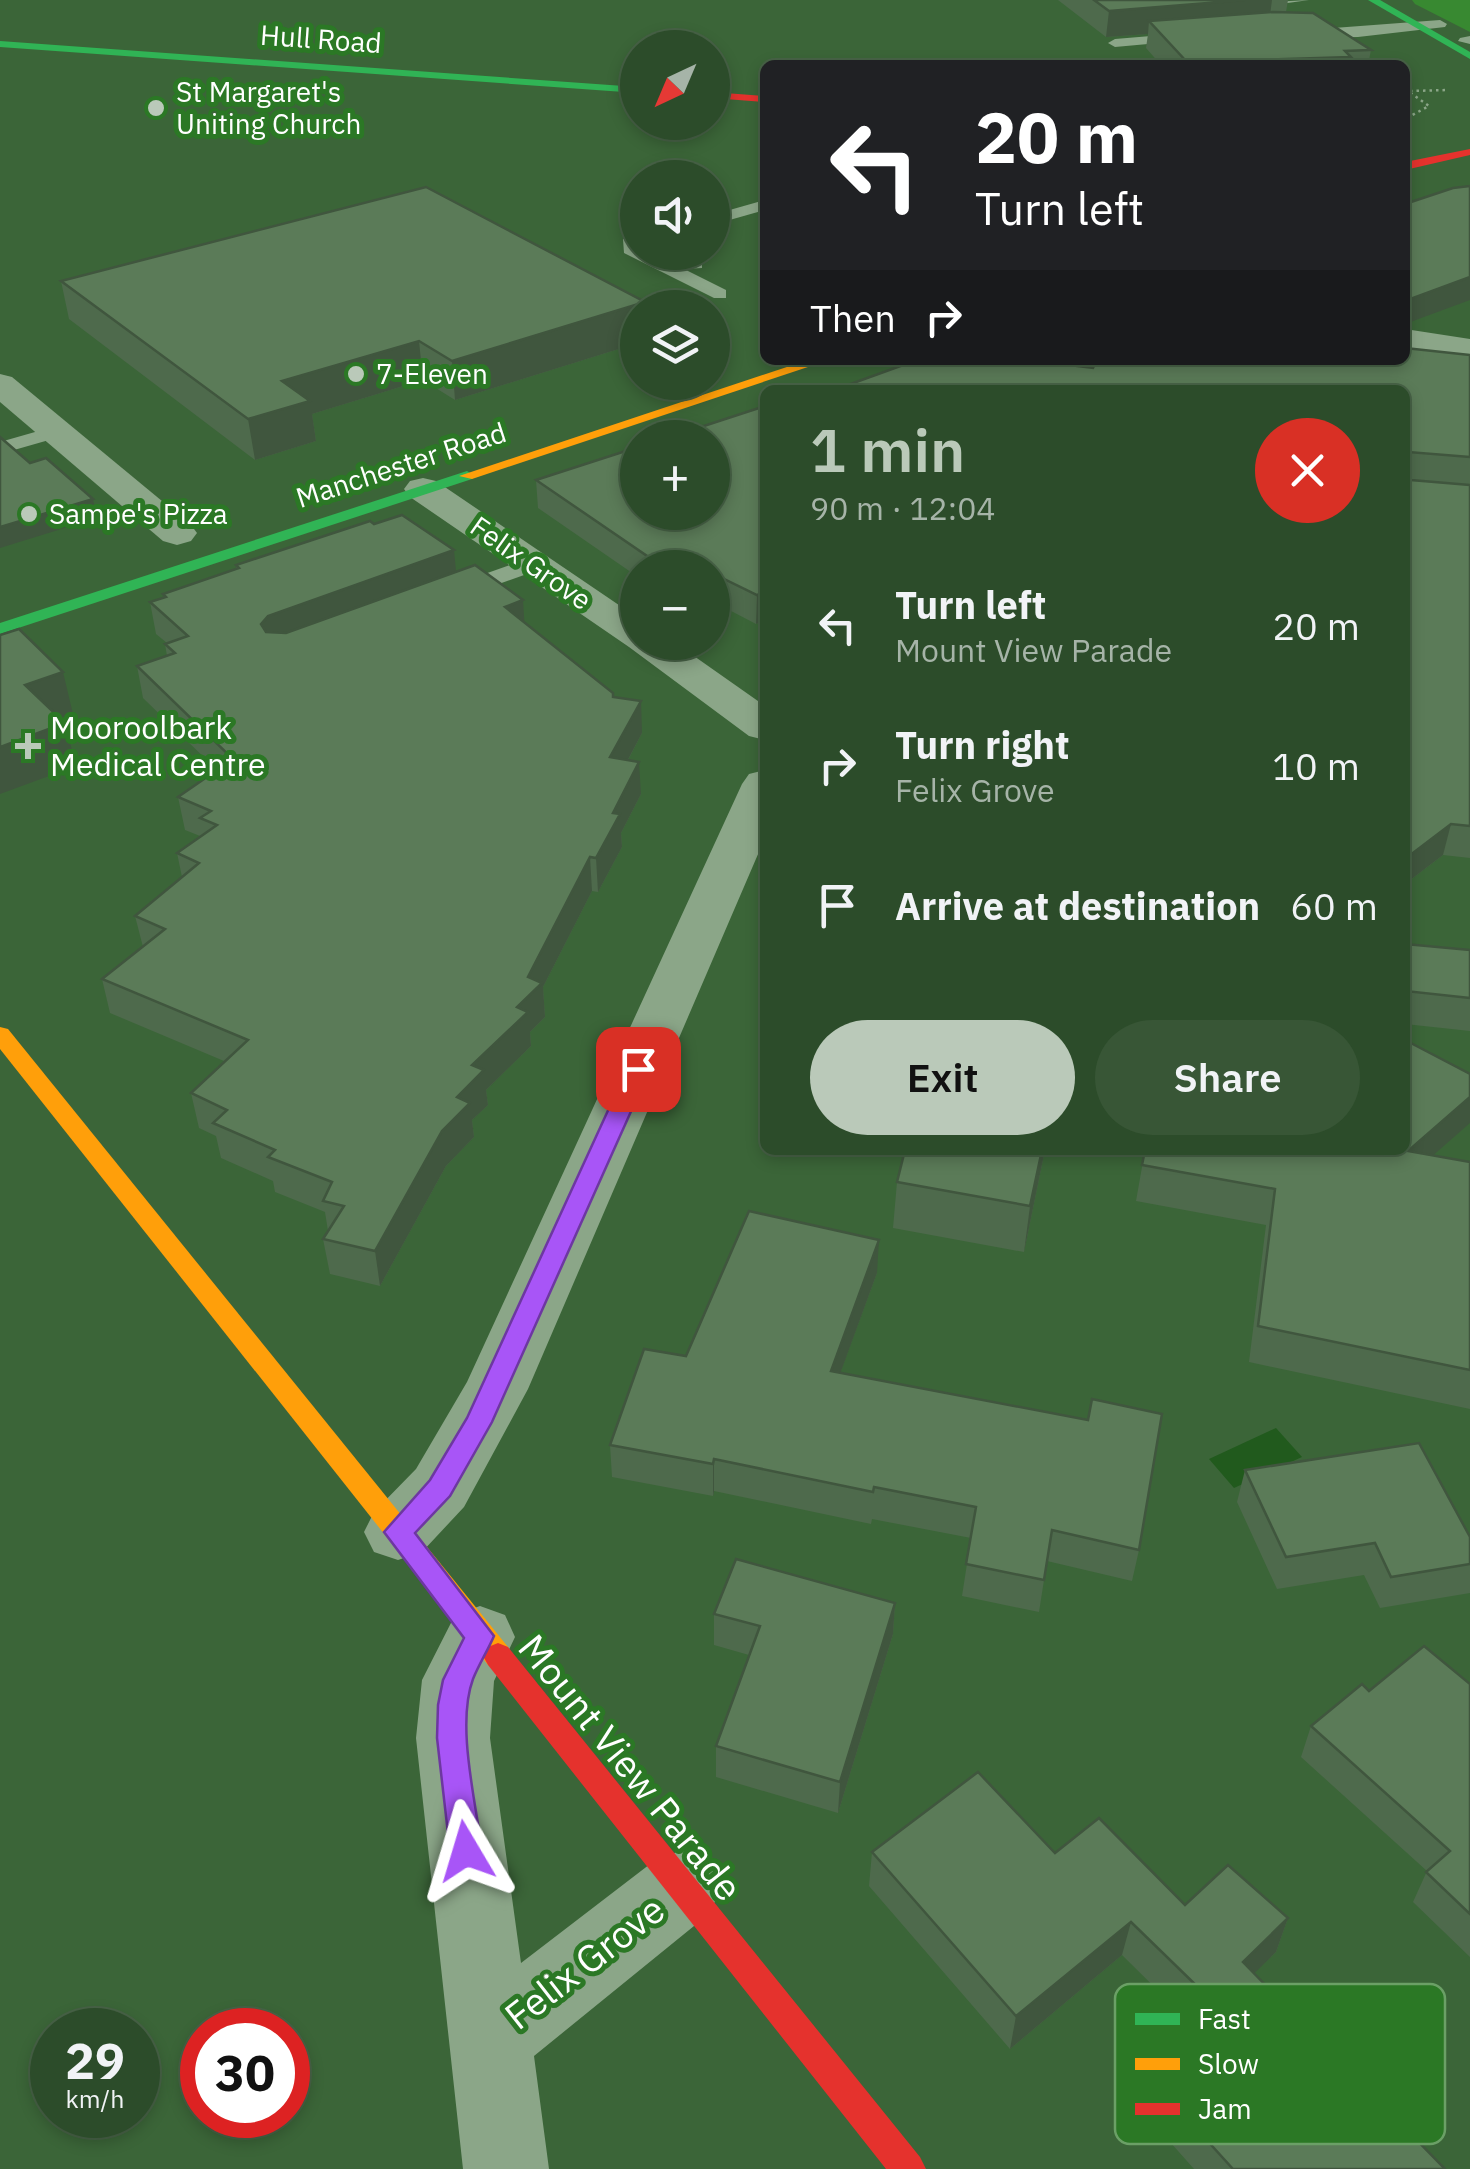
<!DOCTYPE html>
<meta charset="utf-8">
<style>
body{margin:0;font-family:"IBM Plex Sans",sans-serif;background:#385636;color:#f1f3f6;height:100vh;display:flex;flex-direction:column;font-size:38px;white-space:nowrap}
*{box-sizing:border-box;margin:0}
p{font-size:32px;color:#a6b4a8}
.icon{flex:none;width:55px;height:55px;fill:none;stroke:currentColor;stroke-width:2;stroke-linecap:round;stroke-linejoin:round}
.map{position:relative;flex:1;overflow:hidden}
.sheet{position:absolute;left:760px;top:385px;width:650px;height:770px;display:flex;flex-direction:column;background:#2c4c2a;border-radius:15px;box-shadow:0 5px 15px #0003,0 0 0 2px #486347}
.sheet>*{flex:none}
.top-card{position:absolute;left:760px;top:60px;width:650px;height:305px;border-radius:15px;box-shadow:0 5px 15px #0003,0 0 0 2px #486347;background:#202124;color:#fff;overflow:hidden}
.needle{width:65px;rotate:224deg}
.buttons{position:absolute;left:620px;top:30px;display:grid;gap:20px}
.buttons a{display:grid;place-items:center;width:110px;height:110px;border-radius:50%;background:#2c4c2a;box-shadow:0 5px 15px #0003,0 0 0 2px #486347;font-size:50px}
.speed{position:absolute;left:30px;top:2008px;display:flex;gap:20px;font-size:50px;font-weight:700;text-align:center}
.speed>*{display:grid;place-content:center;width:130px;height:130px;border-radius:50%;background:#2c4c2a;box-shadow:0 5px 15px #0003,0 0 0 2px #486347;line-height:1}
.speed small{font-size:25px;font-weight:400}
.speed .limit{border:15px solid #d22;background:#fff;color:#111}
.pin{position:absolute;display:grid;place-items:center;width:85px;height:85px;color:#fff;margin:-42px;border-radius:20px;box-shadow:0 5px 15px #0006}
.me{position:absolute;width:110px;margin:-55px;rotate:353deg;stroke-linejoin:round;filter:drop-shadow(0 0 8px #0008)}
.turn{display:flex;align-items:center;gap:35px;height:210px;padding:0 50px;font-size:45px}
.turn .icon{width:130px;height:130px;stroke-width:2.5}
.turn b{display:block;font-size:70px;line-height:85px}
.then{display:flex;align-items:center;height:95px;padding:0 50px;background:#0003;gap:20px;font-size:38px}
.round{display:grid;place-items:center;flex:none;width:105px;height:105px;border-radius:52px;background:#385636}
.overview{display:flex;align-items:center;justify-content:space-between;height:170px;padding:0 50px}
h1{font-size:60px;font-weight:600;line-height:75px;color:#bac9b9}
.primary-button{display:flex;gap:20px;margin-top:auto;padding:20px 50px}
.primary-button a{flex:1;height:115px;border-radius:60px;background:#bac9b9;color:#111;font-size:40px;font-weight:600;line-height:115px;text-align:center}
.primary-button a+a{background:#385636;color:#f1f3f6}
ul{padding:0;list-style:none}
li{display:flex;align-items:center;gap:30px;height:140px;padding:0 50px}
li div{flex:1}
li b{display:block;font-size:38px}
li em{font-style:normal}
.map>svg:first-child{display:block}
.green{fill:#388931}
.water{fill:#215a1d}
.lines{fill:none;stroke-linecap:round;stroke-linejoin:round}
.path{stroke:#8ba688;stroke-width:2.5;stroke-dasharray:2.5 4;stroke-linecap:butt}
.lane{fill:#8ba688;fill-rule:evenodd}
.street{fill:#8ba688;fill-rule:evenodd}
.fast{fill:#30b455;fill-rule:evenodd}
.slow{fill:#ff9f0a;fill-rule:evenodd}
.jam{fill:#e5322d;fill-rule:evenodd}
.wall{fill:#4e6a4c}
.shaded-wall{fill:#40563e}
.building{fill:#5b7b58;stroke:#40563e;stroke-width:2.5}
.route{fill:#a855f7;stroke:#6d37a1;stroke-width:2.5}
.poi-dot{fill:#bac9b9;stroke:#2b7825;stroke-width:4}
.labels{text-anchor:middle;stroke-width:10;stroke-linejoin:round;paint-order:stroke}
.far-street-label{font-size:28px;fill:#fff;stroke:#2b7825}
.far-poi-label{font-size:28px;fill:#fff;stroke:#2b7825;text-anchor:start}
.poi-label{font-size:32px;fill:#fff;stroke:#2b7825;text-anchor:start}
.near-street-label{font-size:38px;fill:#fff;stroke:#2b7825}
.key{fill:#2b7825;stroke:#6ba066;stroke-width:2.5}
.key-label{font-size:28px;fill:#fff}
</style>
<div class="map">
<svg width="1470" height="2169" viewBox="0 0 1470 2169">
<rect width="100%" height="100%" fill="#3b6538"/>
<!-- green -->
<path class="green" d="M1412,0h58v32l-55,-28z"/>
<!-- water -->
<path class="water" d="M1276,1428l26,29 -68,31 -25,-29z"/>
<g class="lines">
<!-- path -->
<g class="path">
<path d="M1405,89l24,17 -24,13"/>
<path d="M1410,91l39,-1"/>
</g>
<!-- lane -->
<g class="lane">
<path d="M1205,0l21,4 83,-4 -86,12z"/>
<path d="M1440,20l7,4 -2,3 -87,10 -51,1 -7,-4 7,-4z"/>
<path d="M1187,33l7,4 -2,3 -77,7 -7,-4 7,-4z"/>
<path d="M1470,36v8l-12,-3 2,-3z"/>
<path d="M765,200v10l-53,15v-10z"/>
<path d="M638,233v19h12l12,7 40,1v8l-18,1 42,21v8h-12l-90,-45 -1,-14z"/>
<path d="M56,426l7,2v8l-63,18v-12z"/>
<path d="M533,557l8,2 3,5 -3,5 -88,31 -11,-7 3,-5z"/>
</g>
<!-- street -->
<g class="street">
<path d="M1405,329l65,10v20l-65,-10z"/>
<path d="M0,374l12,3 179,148 6,8 -6,8 -14,4 -14,-4 -163,-139z"/>
<path d="M423,478l13,3 202,137v24h36l91,64v34l-16,-4 -120,-89 -219,-150 -6,-8 6,-8z"/>
<path d="M765,770v68l-237,551 -64,118 -42,45 -24,8 -24,-8 -10,-20 10,-20 42,-43 51,-87 275,-598 7,-10z"/>
<path d="M480,1606l25,9 10,22 -21,44 -4,57 31,225 133,-102 28,-11 28,11 11,26 -11,26 -176,143 15,113h-86l-47,-431 6,-58 33,-65z"/>
</g>
<!-- fast -->
<g class="fast">
<path d="M1368,0h12l90,52v7z"/>
<path d="M0,41l638,46v6l-638,-46z"/>
<path d="M467,471l8,5 -3,3 -472,155v-11z"/>
</g>
<!-- slow -->
<g class="slow">
<path d="M808,360h21l-357,119 -13,-3z"/>
<path d="M0,1027l8,2 500,618 5,9 -5,9 -10,4 -10,-4 -488,-616z"/>
</g>
<!-- jam -->
<g class="jam">
<path d="M712,92l53,4v6l-53,-4z"/>
<path d="M1470,149v6l-65,15v-8z"/>
<path d="M498,1643l10,4 412,510 6,12h-40l-398,-504 -5,-9 5,-9z"/>
</g>
</g>
<!-- wall -->
<g class="wall">
<path d="M1058,0h230l-2,12 85,38 -3,15h-207l-15,-17 2,-14 -42,3z"/>
<path d="M61,281l577,27v35l-183,57 -32,-20 -111,34 4,27 -61,19 -186,-141z"/>
<path d="M1470,355v503l-27,-3 -38,29v-494h-571l83,-30h488z"/>
<path d="M765,406v214l-9,4 -44,-23v-33h-74v9l-100,-69 -2,-28z"/>
<path d="M236,565l220,7 69,51 88,74 29,36 -14,27 13,34 -20,39 1,14 -24,45 -6,-1 -49,96 2,30 -15,15 1,14 -45,44 2,15 -16,15 2,17 -28,29 -66,120 -50,-12 -7,-35 5,-8 -3,-19 -50,-20 -2,-11 -52,-23 -5,-22 -17,-8 -8,-35 33,-32 -114,-48 -8,-34 41,-32 -8,-31 47,-39 -5,-24 23,-17 -15,-6 -7,-33 39,-27 -74,-72 -6,-32 30,-10 -2,-12 2,-1 -11,-9 -6,-32 14,-4 -1,-4 73,-25z"/>
<path d="M1405,944l65,6v81l-65,-7z"/>
<path d="M1045,1150l-21,102 -131,-24 4,-46z"/>
<path d="M1145,1150l289,5 36,7v247l-221,-47 17,-137 -130,-24z"/>
<path d="M877,1273l-37,100 299,177 -7,31 -85,-20 -8,51 -77,-16 9,-58 -99,-19 -1,5 -157,-33 -1,5 -101,-19 -2,-32 76,-89z"/>
<path d="M1245,1470l225,67v56l-90,15 -16,-33 -87,14 -40,-87z"/>
<path d="M895,1603l-2,31 -55,179 -122,-36v-31l33,-91 -35,-10v-31z"/>
<path d="M1470,1684v273l-57,-55 14,-31 -126,-114 10,-31 58,-35z"/>
<path d="M872,1852l183,1 130,52 103,13 -12,34 -22,21 191,196h-251l-39,-44 10,-31 51,-46 -94,-93 -112,94 -141,-163z"/>
</g>
<!-- shaded-wall -->
<g class="shaded-wall">
<path d="M1245,0h27l-3,23 -120,-2 -1,13 -42,3 3,-26z"/>
<path d="M1470,277v23l-65,24v-23z"/>
<path d="M645,302v6h-7v35l-183,57 -3,-39z"/>
<path d="M419,341l4,39 -111,34 4,27 -61,19 -7,-41 34,-38z"/>
<path d="M93,499l4,19 -97,30v-21z"/>
<path d="M454,550l3,31 -184,66 -12,-23 7,-8z"/>
<path d="M678,555v13h-22v-6z"/>
<path d="M765,591v29l-9,4 1,-29z"/>
<path d="M523,600l2,32 -20,-25z"/>
<path d="M63,672l10,42 -37,13 -11,-42z"/>
<path d="M641,701l1,32 -30,57 -2,-33z"/>
<path d="M65,723l11,43 -76,28v-47z"/>
<path d="M639,762l2,32 -20,39 1,14 -24,45 -2,-34 17,-45z"/>
<path d="M1451,824l-8,31 -38,29v-25z"/>
<path d="M590,857l2,34 -49,96 2,30 -15,15 1,14 -45,44 2,15 -16,15 2,17 -28,29 -66,120 -5,-35 97,-186 45,-58 11,-30z"/>
<path d="M1470,1097v26l-73,64 11,-36z"/>
<path d="M1042,1150h3l-21,102 6,-46z"/>
<path d="M879,1240l-2,33 -48,131 2,-33z"/>
<path d="M714,1459v32l-1,5v-32z"/>
<path d="M895,1603l-2,31 -55,179 2,-31z"/>
<path d="M1288,1918l-12,34 -44,43 11,-33z"/>
<path d="M1131,1922l-9,33 -112,94 6,-33z"/>
</g>
<!-- building -->
<g class="building">
<path d="M1094,0h151l-136,11z"/>
<path d="M1273,12l40,1 58,37 -26,1 6,6 -164,5 -38,-41z"/>
<path d="M1470,186v91l-65,24v-97l48,-16z"/>
<path d="M426,187l219,115 -193,59 -33,-20 -137,40 28,20 -62,18 -187,-138z"/>
<path d="M1405,348l65,7v102l-61,-5 -1,24 3,4 59,5v341l-19,-2 -46,35v-11l3,1 1,-115h-4v-344h-190l-8,-4 -10,4h-363l83,-30h111l65,8 3,-7 -1,-1h310z"/>
<path d="M765,406v185l-8,4 -45,-22v-5h-10l-24,-13 -22,7 -120,-82 102,-33v65h74v-74h-45z"/>
<path d="M0,437l30,26 16,-5 47,41 -93,28z"/>
<path d="M402,515l52,35 -186,66 -7,8 5,8 20,1 189,-68 48,35 -18,7 108,86v4l28,4 -31,56 29,5 -26,51 7,1 -24,44 -6,-1 -62,120 14,6 -25,24 11,5 -56,53 12,5 -27,27 13,6 -28,28 -67,120 -52,-12 21,-33 -21,-5 9,-19 -64,-25 7,-7 -62,-27 14,-13 -36,-17 57,-53 -146,-61 63,-50 -30,-13 64,-53 -22,-10 40,-28 -17,-7 11,-7 -33,-14 55,-38 -96,-93 38,-13 -10,-9 23,-8 -38,-34 16,-5 -3,-3 76,-26 -3,-3 134,-44 4,3z"/>
<path d="M19,629l44,43 -38,13 40,38 -65,24v-112z"/>
<path d="M1405,944l65,6v48l-65,-7z"/>
<path d="M1405,1040l65,34v23l-62,54 62,11v208l-212,-44 17,-137 -133,-24 3,-15h260z"/>
<path d="M905,1150h137l-12,56 -133,-24z"/>
<path d="M749,1211l130,29 -48,131 257,49 4,-21 70,15 -23,136 -87,-20 -8,50 -78,-16 10,-57 -102,-20 -1,5 -159,-33 -1,5 -103,-19 34,-96 42,7z"/>
<path d="M1419,1443l51,94v27l-79,13 -16,-34 -89,14 -41,-87z"/>
<path d="M736,1559l159,44 -55,179 -124,-36 44,-120 -46,-12z"/>
<path d="M1424,1646l46,38v230l-44,-42 24,-21 -139,-125 51,-42 7,7z"/>
<path d="M978,1772l77,81 44,-35 86,87 43,-40 60,53 -45,44 202,207h-212l-68,-75 74,-67 -108,-105 -115,94 -144,-164z"/>
</g>
<!-- route -->
<path class="route" d="M638,1061l12,8 -158,353 -42,74 -35,37 79,103c-6,14 -15,28 -21,43 -17,46 3,123 9,172l-4,11 -12,4 -11,-4 -5,-11 -13,-113 1,-33 5,-25 21,-42 -80,-106 46,-52 37,-62 160,-349z"/>
<!-- markers -->
<g class="poi-dot">
<circle cx="156" cy="108" r="10"/>
<circle cx="356" cy="374" r="10"/>
<circle cx="29" cy="514" r="10"/>
<path d="M23 731h10v10h10v10h-10v10h-10v-10h-10v-10h10z"/>
</g>
<g class="labels">
<!-- far-street labels -->
<g class="far-street-label">
<text transform="translate(321 39) rotate(4)" y="10">Hull Road</text>
<text transform="translate(401 465) rotate(-18)" y="10">Manchester Road</text>
<text transform="translate(531 563) rotate(35)" y="10">Felix Grove</text>
</g>
<!-- far-poi labels -->
<g class="far-poi-label">
<text x="176" y="102">St Margaret's<tspan x="176" dy="32">Uniting Church</tspan></text>
<text x="376" y="384">7-Eleven</text>
<text x="49" y="524">Sampe's Pizza</text>
</g>
<!-- poi labels -->
<g class="poi-label">
<text x="50" y="739">Mooroolbark<tspan x="50" dy="37">Medical Centre</tspan></text>
</g>
<!-- near-street labels -->
<g class="near-street-label">
<text transform="translate(630 1768) rotate(51)" y="13">Mount View Parade</text>
<text transform="translate(585 1963) rotate(-38)" y="13">Felix Grove</text>
</g>
</g>
<!-- legend -->
<rect x="1115" y="1984" width="330" height="160" rx="15" class="key"/>
<rect x="1135" y="2013" width="45" height="12" fill="#30b455"/>
<rect x="1135" y="2058" width="45" height="12" fill="#ff9f0a"/>
<rect x="1135" y="2103" width="45" height="12" fill="#e5322d"/>
<g class="key-label">
<text x="1198" y="2029">Fast</text>
<text x="1198" y="2074">Slow</text>
<text x="1198" y="2119">Jam</text>
</g>
</svg>
<div class="buttons">
<a><svg class="needle" viewBox="-14 -14 28 28"><path d="M0-13l5 13h-10z" fill="#e53935"/><path d="M0 13l5-13h-10z" fill="#a6b4a8"/></svg></a>
<a><svg class="icon" aria-label="sound" viewBox="0 0 24 24"><path d="M4 9h4l5-4v14l-5-4H4zM17 9q2 3 0 6"/></svg></a>
<a><svg class="icon" aria-label="layers" viewBox="0 0 24 24"><path d="M12 4l9 5-9 5-9-5zM3 14l9 5 9-5"/></svg></a>
<a>+</a>
<a>−</a>
</div>
<div class="speed"><div>29<small>km/h</small></div><div class="limit">30</div></div>
<div class="pin" style="left:638px;top:1069px;background:#d93025"><svg class="icon" aria-label="arrive" viewBox="0 0 24 24"><path d="M6 21V4h12l-3 4 3 4H6"/></svg></div>
<svg class="me" style="left:466px;top:1851px" viewBox="-20 -20 40 40"><path d="M0-17L14 15 0 8-14 15z" fill="#a855f7" stroke="#fff" stroke-width="4"/></svg>
<div class="top-card">
<div class="turn"><svg class="icon" aria-label="left" viewBox="0 0 24 24"><path d="M17 20v-9H6M10 6l-5 5 5 5"/></svg><div><b>20 m</b>Turn left</div></div>
<div class="then">Then<svg class="icon" aria-label="right" viewBox="0 0 24 24"><path d="M7 20v-9h11M14 6l5 5-5 5"/></svg></div>
</div>
<section class="sheet">
<div class="overview"><div><h1>1 min</h1><p>90 m · 12:04</p></div><a class="round" style="background:#d93025;color:#fff"><svg class="icon" aria-label="close" viewBox="0 0 24 24"><path d="M6 6l12 12M18 6L6 18"/></svg></a></div>
<ul>
<li><svg class="icon" aria-label="left" viewBox="0 0 24 24"><path d="M17 20v-9H6M10 6l-5 5 5 5"/></svg><div><b>Turn left</b><p>Mount View Parade</p></div><em>20 m</em></li>
<li><svg class="icon" aria-label="right" viewBox="0 0 24 24"><path d="M7 20v-9h11M14 6l5 5-5 5"/></svg><div><b>Turn right</b><p>Felix Grove</p></div><em>10 m</em></li>
<li><svg class="icon" aria-label="arrive" viewBox="0 0 24 24"><path d="M6 21V4h12l-3 4 3 4H6"/></svg><div><b>Arrive at destination</b></div><em>60 m</em></li>
</ul>
<div class="primary-button"><a>Exit</a><a>Share</a></div>
</section>
</div>
